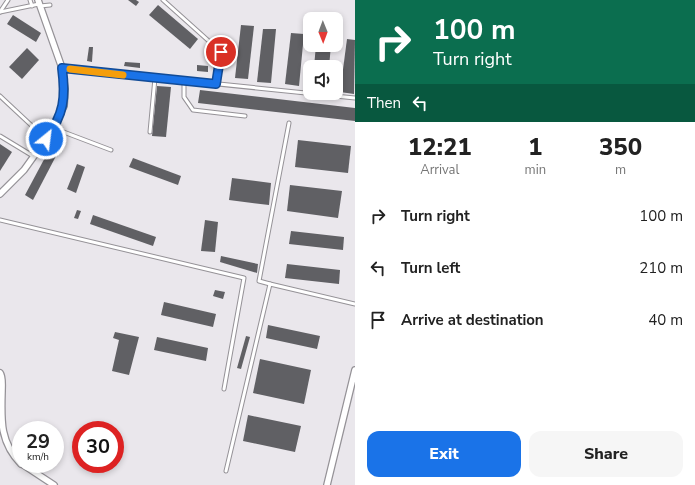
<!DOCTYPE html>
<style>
body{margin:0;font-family:"Nunito Sans",sans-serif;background:#f6f6f6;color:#222;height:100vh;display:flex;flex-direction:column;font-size:15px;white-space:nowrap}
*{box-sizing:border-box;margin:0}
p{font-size:13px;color:#767676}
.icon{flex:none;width:22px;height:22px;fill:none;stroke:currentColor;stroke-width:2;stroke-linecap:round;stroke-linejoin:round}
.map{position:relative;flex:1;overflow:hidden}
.drawer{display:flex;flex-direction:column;background:#fff;width:340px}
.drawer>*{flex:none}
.top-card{background:#0b6e4f;color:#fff;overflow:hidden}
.needle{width:26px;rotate:179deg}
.fabs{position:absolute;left:303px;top:12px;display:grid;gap:8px}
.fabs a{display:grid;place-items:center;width:40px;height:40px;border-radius:8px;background:#fff;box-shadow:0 2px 6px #0003;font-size:20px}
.speed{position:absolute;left:12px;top:421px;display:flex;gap:8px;font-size:20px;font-weight:700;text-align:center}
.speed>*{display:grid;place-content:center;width:52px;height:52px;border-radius:50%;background:#fff;box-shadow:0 2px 6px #0003;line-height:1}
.speed small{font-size:10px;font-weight:400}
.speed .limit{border:6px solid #d22;background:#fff;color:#111}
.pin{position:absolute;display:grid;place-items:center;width:34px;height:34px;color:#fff;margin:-17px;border:2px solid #fff;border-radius:50%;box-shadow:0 1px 4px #0007}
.me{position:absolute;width:44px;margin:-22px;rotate:29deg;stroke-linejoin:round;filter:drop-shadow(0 0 3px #0008)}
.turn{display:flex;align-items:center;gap:14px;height:84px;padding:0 12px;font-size:18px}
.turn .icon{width:52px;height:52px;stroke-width:2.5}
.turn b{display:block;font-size:28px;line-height:34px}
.then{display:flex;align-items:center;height:38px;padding:0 12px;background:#0003;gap:8px;font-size:15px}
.eta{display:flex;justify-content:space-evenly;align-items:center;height:68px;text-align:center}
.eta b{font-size:24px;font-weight:800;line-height:28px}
.cta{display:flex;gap:8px;margin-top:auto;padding:8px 12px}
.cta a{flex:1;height:46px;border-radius:12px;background:#1a73e8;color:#fff;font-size:16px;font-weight:800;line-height:46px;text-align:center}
.cta a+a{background:#f6f6f6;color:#222}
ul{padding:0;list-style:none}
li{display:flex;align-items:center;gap:12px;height:52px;padding:0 12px}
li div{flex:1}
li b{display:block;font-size:15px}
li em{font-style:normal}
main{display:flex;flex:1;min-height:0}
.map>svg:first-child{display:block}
.building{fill:#606064}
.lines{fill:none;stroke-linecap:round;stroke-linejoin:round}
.lane-casing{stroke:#959297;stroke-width:5}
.street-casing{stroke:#959297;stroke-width:8}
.lane{stroke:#fff;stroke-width:3}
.street{stroke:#fff;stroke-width:5.5}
.route-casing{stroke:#114b97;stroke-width:10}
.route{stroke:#1a73e8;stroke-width:7}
.slow{stroke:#f59e0b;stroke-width:7}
</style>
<main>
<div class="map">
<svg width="355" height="485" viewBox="0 0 355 485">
<rect width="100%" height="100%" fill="#eae7ec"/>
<!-- building -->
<g class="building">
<path d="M128,0h8l3,2 -3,4z"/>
<path d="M158,5l40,34 -8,10 -41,-34z"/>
<path d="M13,15l28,18 -5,9 -29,-18z"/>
<path d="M241,25l13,1 -6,53 -13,-1z"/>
<path d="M263,29h13l-5,54 -14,-1z"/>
<path d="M291,33l13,1 -5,52 -14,-2z"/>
<path d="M347,39l8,1 -1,54 -14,-2z"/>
<path d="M316,45h15l-2,22h-15z"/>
<path d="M89,47h4l-1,15 -5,-1z"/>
<path d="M27,48l12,12 -17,19 -13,-12z"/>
<path d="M125,62l15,1v5l-16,-2z"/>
<path d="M197,65l11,1v6l-11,-1z"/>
<path d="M157,86l14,1 -5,50 -14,-1z"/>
<path d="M200,90l155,18v13l-157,-18z"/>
<path d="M60,134l4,2 -3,5 -4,-2z"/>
<path d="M298,140l53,6 -3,27 -53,-6z"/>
<path d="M0,144l12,8 -12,19z"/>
<path d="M48,152l8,4 -23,44 -8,-5z"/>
<path d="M133,158l48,18 -3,9 -49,-18z"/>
<path d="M77,164l8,3 -9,26 -9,-4z"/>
<path d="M232,178l39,5 -2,22 -40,-5z"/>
<path d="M290,185l52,6 -4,27 -51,-7z"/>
<path d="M77,210l4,1 -3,8 -4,-1z"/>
<path d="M93,215l63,22 -3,9 -63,-22z"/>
<path d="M205,220l13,2 -3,30 -14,-1z"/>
<path d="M291,231l53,6 -1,13 -54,-6z"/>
<path d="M221,256l37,8 -1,9 -37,-11z"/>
<path d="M287,264l53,6 -1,14 -54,-6z"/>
<path d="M215,290l10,2 -2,7 -10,-3z"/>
<path d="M164,302l52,12 -3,13 -52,-12z"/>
<path d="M268,325l52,11 -3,13 -51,-11z"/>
<path d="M115,332l24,5 -10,38 -17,-4 7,-31 -6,-2z"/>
<path d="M246,336l4,1 -9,32 -4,-1z"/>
<path d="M157,337l51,11 -2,13 -52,-11z"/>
<path d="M260,359l51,11 -7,34 -51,-11z"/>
<path d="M248,415l53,11 -6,26 -52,-11z"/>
</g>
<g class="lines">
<defs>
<g id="lane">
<path d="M30,0l2,6"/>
<path d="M163,0l58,52 -4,32"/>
<path d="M40,6l10,-1"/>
<path d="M0,12l39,-8"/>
<path d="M0,12l8,-12"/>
<path d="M62,68l293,30"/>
<path d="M184,81v16l9,13 52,6"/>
<path d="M0,96l46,43"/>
<path d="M53,128l58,22"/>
<path d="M150,132l5,-54"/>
<path d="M0,136l33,20"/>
<path d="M0,220l244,58 -20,111"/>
<path d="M270,284l-11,-3 30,-158"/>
<path d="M226,471l44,-187 85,20"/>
</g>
<g id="street">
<path d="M0,194l24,-24 25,-35 15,-29 1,-17 -3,-21 -24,-68"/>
<path d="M0,373c3,4 2,12 2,18 -1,30 -2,51 19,73"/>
<path d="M22,464l32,21"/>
<path d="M327,485l28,-115"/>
</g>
</defs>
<!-- lane casing -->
<use href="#lane" class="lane-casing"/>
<!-- street casing -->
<use href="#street" class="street-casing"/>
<!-- lane -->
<use href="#lane" class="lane"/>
<!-- street -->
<use href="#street" class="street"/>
</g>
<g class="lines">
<defs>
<path id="route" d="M46,139c18,-25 20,-41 16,-71l154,16 5,-32"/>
</defs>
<!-- route casing -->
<use href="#route" class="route-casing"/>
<!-- route -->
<use href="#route" class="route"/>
<!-- slow -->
<path class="slow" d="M70,69l53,6"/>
</g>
</svg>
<div class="fabs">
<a><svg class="needle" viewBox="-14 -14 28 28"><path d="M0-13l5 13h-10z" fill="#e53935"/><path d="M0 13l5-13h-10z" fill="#767676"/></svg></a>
<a><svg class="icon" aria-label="sound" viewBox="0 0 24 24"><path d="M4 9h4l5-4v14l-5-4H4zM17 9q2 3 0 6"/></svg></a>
</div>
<div class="speed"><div>29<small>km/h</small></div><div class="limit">30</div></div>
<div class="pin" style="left:221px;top:52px;background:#d93025"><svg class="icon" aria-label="arrive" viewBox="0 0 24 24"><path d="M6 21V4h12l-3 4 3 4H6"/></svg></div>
<svg class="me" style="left:46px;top:139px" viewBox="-20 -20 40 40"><circle r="17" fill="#1a73e8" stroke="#fff" stroke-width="3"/><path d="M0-11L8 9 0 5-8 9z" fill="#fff"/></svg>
</div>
<section class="drawer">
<div class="top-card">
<div class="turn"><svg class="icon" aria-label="right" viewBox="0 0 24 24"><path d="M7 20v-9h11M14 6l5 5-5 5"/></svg><div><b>100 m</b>Turn right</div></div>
<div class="then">Then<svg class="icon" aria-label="left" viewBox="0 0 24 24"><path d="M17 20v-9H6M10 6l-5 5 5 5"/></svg></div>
</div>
<div class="eta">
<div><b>12:21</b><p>Arrival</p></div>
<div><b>1</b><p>min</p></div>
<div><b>350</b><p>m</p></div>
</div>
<ul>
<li><svg class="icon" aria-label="right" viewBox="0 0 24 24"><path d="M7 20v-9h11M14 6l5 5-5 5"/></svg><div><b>Turn right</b></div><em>100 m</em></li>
<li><svg class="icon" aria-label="left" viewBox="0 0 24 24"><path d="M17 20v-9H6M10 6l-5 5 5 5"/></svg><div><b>Turn left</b></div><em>210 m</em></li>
<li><svg class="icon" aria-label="arrive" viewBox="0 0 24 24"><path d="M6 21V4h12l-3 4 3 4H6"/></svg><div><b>Arrive at destination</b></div><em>40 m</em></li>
</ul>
<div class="cta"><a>Exit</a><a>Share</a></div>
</section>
</main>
